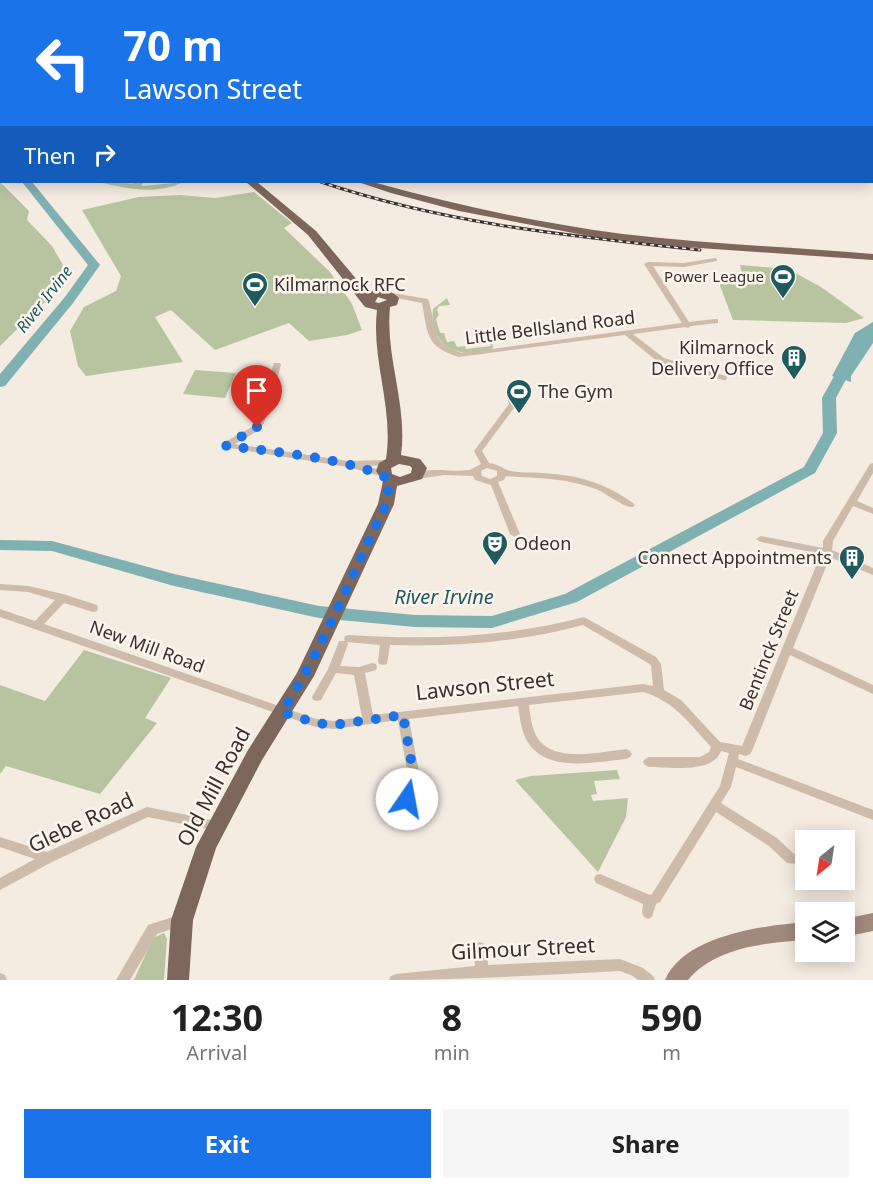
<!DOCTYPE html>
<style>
body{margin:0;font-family:"Noto Sans",sans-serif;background:#f6f6f6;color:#222;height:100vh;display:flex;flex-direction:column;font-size:22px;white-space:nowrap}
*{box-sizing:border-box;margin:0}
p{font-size:20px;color:#767676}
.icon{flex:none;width:33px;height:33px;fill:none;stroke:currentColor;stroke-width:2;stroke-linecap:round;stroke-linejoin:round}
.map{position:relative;height:980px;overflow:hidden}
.panel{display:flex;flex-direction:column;background:#fff;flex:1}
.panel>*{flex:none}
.top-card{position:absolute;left:0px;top:0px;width:873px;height:183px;box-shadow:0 3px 15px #0003;background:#1a73e8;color:#fff;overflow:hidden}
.needle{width:39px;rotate:210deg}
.controls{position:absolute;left:795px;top:830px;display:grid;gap:12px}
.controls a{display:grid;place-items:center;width:60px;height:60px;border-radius:0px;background:#fff;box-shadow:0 3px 15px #0003;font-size:30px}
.pin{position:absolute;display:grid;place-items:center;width:51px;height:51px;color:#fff;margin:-62px -26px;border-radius:50% 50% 50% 0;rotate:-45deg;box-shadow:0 0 6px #0007}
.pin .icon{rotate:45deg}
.me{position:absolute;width:66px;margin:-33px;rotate:12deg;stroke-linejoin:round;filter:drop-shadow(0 0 4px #0008)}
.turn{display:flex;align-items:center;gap:21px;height:126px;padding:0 24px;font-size:27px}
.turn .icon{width:78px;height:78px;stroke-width:2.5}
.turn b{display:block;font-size:42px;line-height:51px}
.then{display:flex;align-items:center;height:57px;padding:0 24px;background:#0003;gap:12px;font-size:22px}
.eta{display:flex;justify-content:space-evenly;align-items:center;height:102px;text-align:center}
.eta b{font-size:36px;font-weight:700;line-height:42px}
.button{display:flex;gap:12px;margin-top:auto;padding:12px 24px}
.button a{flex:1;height:69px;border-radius:0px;background:#1a73e8;color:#fff;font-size:24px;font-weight:700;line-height:69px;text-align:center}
.button a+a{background:#f6f6f6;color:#222}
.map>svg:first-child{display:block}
.green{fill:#b8c4a0}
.water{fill:#7fb0b2}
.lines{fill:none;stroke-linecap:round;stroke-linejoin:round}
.river{fill:#7fb0b2;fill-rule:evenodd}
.street{fill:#cdbbac;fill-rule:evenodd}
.secondary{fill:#a18a7d;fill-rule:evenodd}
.primary{fill:#7d675c;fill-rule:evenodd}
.highway{fill:#5c4a42;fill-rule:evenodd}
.rail-casing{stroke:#3b302b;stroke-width:3}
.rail{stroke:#fbf5ee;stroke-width:1.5;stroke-dasharray:4;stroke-linecap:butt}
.route{stroke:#1a73e8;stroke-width:10;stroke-dasharray:0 18}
.labels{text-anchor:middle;stroke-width:5;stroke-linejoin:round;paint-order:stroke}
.far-poi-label{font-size:15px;fill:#3b302b;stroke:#fbf5ee;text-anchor:end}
.far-water-label{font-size:16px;font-style:italic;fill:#1f5a5e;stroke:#fbf5ee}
.poi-label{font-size:18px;fill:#3b302b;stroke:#fbf5ee;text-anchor:start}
.street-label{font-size:18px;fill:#3b302b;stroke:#fbf5ee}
.water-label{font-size:20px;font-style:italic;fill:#1f5a5e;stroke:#fbf5ee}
.near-street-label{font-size:21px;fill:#3b302b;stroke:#fbf5ee}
</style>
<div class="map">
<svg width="873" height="980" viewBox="0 0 873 980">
<rect width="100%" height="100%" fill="#f4ebe1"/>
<!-- green -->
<g class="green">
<path d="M0,182l29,29 -2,9 25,26 11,19 -7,26 -56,55z"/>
<path d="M97,182h24l17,3 -12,-3h19l-4,3 2,1 40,-4c-29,14 -56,6 -86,0z"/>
<path d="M254,192l38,31 -8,5 46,44 22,32 10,26 -15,5 -38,6 -20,-18 -74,27 -44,-40 -16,7 28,45 -97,14 -8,-10 -8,-35 14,-24 32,-16 5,-15 -39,-66 57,-13 41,-2 35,3z"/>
<path d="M740,265l48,4 33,18 43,31 -18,5 -113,-3 -14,-37 25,1z"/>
<path d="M447,298l3,7 -11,1 -2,4 2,5 -3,4 4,14h4l3,9 7,-1 3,6 8,-1 1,3 25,-3 -6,-11 7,7 1,6c-30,14 -66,-1 -60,-39z"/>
<path d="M195,370l41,3 -11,25 -42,-4z"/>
<path d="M84,650l87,28 -26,40 12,5 -57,71 -94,-28 -6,8v-89l45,16z"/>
<path d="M617,770l3,9 -26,2 3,13 -6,1 2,6 35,-3 -2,19 -28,55 -83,-92 16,-4z"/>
<path d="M164,933l3,6 -3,41h-30l19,-42z"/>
</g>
<!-- water -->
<path class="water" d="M873,322v21l-22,33v6l-19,-6 23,-43z"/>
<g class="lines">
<!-- river -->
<g class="river">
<rect x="0" y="147" width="2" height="7"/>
<path d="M22,182h10l68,83 -27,38 -68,83 -5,1v-13l65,-77 23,-32z"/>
<path d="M873,326v9l-5,3 -32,60 1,35 -22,40 -238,129 -85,26 -77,-1 -96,-9 -145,-32 -122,-35 -52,-1v-10l52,1 122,33 145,32 96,9 77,1 73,-22 239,-127 19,-34 -1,-35 36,-65z"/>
</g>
<!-- street -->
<g class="street">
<path d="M42,0h7l-2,2h-8z"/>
<path d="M687,0h5l1,2h-5z"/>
<path d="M730,0h7l-7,2z"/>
<path d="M743,0l7,2h-6z"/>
<path d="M798,0h7l-2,2h-9z"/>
<path d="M840,0l7,2h-6z"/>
<rect x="0" y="12" width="2" height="2"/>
<path d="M872,37h1v4l-1,-1z"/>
<rect x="872" y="87" width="1" height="4"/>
<path d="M872,94l1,1v4l-1,-1z"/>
<path d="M872,122l1,1v4l-1,-1z"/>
<rect x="872" y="131" width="1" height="4"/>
<rect x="872" y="142" width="1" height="4"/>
<path d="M715,258l2,1v2l-33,6 -31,-1 36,56 26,-3h3v4l-27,3 -3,2 -3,-1 -52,7 31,24 62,18 1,2 -1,2h-3l-65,-18 -33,-27 -166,22c-34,-10 -31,-24 -37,-54l-36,-7 -4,-2 4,-2 42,7c10,28 -1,43 34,54l220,-30 -38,-59 4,-2 36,1z"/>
<path d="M274,363h6l1,2 -17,58 -8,9 -21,12 113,17 39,-1 4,3 -1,2 -24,1 21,6 1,2 -1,2 -3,1 -36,-10 -125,-20 -1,-2 1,-2 27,-15 6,-6z"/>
<path d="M507,391h6l4,13 -35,47 7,12c10,1 14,6 21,8 10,2 22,1 32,2 35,2 62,9 91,30l2,2 -2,2c-9,1 -27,-14 -37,-18 -29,-11 -60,-11 -90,-13l-2,4 -6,2 22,52 -5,3 -5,-3 -19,-49 -16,-5 -2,-4 -29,-1 -27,4 -3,-1 -1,-2c15,-11 38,-3 56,-6 3,-1 8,-4 12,-6l-7,-13 35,-47 -3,-11zM487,468l10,3v5l-7,3 -8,-3 -1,-5z"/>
<path d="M873,463v10l-16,28 16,7v6l-20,-8 -20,35 -1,9 41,18v7l-43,-18 -37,91 80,37v9l-83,-39 -38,96 -2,3 -4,2 -7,-2 -1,5 135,51v10l-137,-53 -5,20 -10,16 56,35 17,16 12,-4v11l-9,3 -10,-1 -18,-17 -53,-34 -56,90 -4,2 -4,13 -4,2 -4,-2 -2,-4 1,-9 -47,-21 -2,-4 2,-4 4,-1 50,21 2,-1 68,-108 9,-33 -8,-2c-8,23 -52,16 -72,16l-4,-2 -2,-3 2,-3 4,-2h51l9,-5 2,-5c-20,-22 -38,-47 -68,-55l-114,13c1,9 2,19 6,28 13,32 65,19 91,16l4,2 2,3 -2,3 -4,2c-32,3 -82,15 -100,-20 -5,-10 -6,-22 -8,-33l-109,13 13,69c-4,7 -10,18 -19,14l-2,-3 9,-12 -12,-67 -64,9 -18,-2 -316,-110v-8l35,12 20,-21 -27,-8 -28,-2v-6l28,2 35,8 34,11 1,3 -1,3 -4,1 -29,-9 -20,21 272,95 18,2 28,-4 -8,-42 -18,-2 -15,27 -4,1 -4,-1 -1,-3 16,-28 10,-25 1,-3h6l-1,-2 1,-3 4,-1c82,5 155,3 235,-18l72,40 5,7 3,26 17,10 39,42 22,4 79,-192 -60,-12 -5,-3 5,-3 62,12v-7l47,-77zM583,625l65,38 3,2 2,21 -10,-2 -270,31 -8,-42 11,-3 1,-3 -1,-3 -4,-1 -13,4 -19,-1 8,-22 -1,-2 33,3 -2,16 1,3 4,1 4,-1 3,-19c66,2 129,-3 193,-20z"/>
<path d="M147,807l70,14 4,1 2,4 -2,4 -4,1 -69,-14 -96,45 -52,28v-12l35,-19 -35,-12v-10l47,15z"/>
<path d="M182,914l5,2 1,4 -1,4 -30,10 -27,46h-14l32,-55z"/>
<path d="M480,942l5,2 2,4 1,17 132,-6 23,9 10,8 2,4h-17l-5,-4 -13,-5c-77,4 -154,9 -231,9l2,-4 5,-2 79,-8 -2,-18 2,-4z"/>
<path d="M0,973l5,2 2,5h-7z"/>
</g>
<!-- secondary -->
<g class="secondary">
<rect x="872" y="150" width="1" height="6"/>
<path d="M873,913v18l-29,6v-18z"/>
<path d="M806,922v18c-41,3 -90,7 -118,40h-23c20,-45 97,-54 141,-58z"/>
</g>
<!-- primary -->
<g class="primary">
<path d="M0,66l2,1v6l-2,-1z"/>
<path d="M246,182h11l59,49 52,62c10,-6 23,-3 31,5l-2,7 -7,2c-5,50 18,98 11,148l19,4 7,9 -5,11 -25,7 -3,18 -80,172 -52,84 -46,88 -23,72 -4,60h-22l4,-60 25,-73 52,-97 49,-77 81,-169 5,-23 -7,-10 3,-8 7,-4c8,-51 -15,-99 -9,-149l-12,-3 -57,-72zM378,297l9,3 -8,3 -4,-1zM399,464l11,2 2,2 -1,5 -11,4 -8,-3 -1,-6z"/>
<path d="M358,182h15c82,23 165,41 250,52 83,10 167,13 250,20v6l-188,-13 -96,-11 -130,-25 -68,-18z"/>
</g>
<!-- highway -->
<g class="highway">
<path d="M292,0h14l-15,2z"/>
<path d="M314,0h12l-13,2z"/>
<path d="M0,19h2v7l-2,-1z"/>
<rect x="0" y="84" width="2" height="6"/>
<rect x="0" y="105" width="2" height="6"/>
</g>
<defs>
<path id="rail" d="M321,182c125,42 249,54 379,68"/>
</defs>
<!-- rail casing -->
<use href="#rail" class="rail-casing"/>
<!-- rail -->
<use href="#rail" class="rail"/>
</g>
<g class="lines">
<!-- route -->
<path class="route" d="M257,427l-31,19c42,5 131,13 164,34l-4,24c-34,70 -62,143 -104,208l34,11 18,2 69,-10 13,73 -9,11"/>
</g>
<!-- icons -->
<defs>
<symbol id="stadium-pin" viewBox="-11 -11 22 30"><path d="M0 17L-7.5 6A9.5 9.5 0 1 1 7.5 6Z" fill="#1f5a5e" stroke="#fbf5ee"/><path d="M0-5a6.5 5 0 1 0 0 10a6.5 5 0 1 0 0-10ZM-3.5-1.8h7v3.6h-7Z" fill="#fff"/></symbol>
<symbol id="building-pin" viewBox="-11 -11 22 30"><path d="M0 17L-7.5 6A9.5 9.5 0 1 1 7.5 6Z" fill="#1f5a5e" stroke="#fbf5ee"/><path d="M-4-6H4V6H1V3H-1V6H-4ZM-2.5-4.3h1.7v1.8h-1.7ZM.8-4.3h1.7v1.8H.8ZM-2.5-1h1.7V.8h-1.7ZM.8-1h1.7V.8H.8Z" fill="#fff"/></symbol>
<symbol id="theatre-pin" viewBox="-11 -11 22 30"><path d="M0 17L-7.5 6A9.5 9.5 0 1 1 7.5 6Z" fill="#1f5a5e" stroke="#fbf5ee"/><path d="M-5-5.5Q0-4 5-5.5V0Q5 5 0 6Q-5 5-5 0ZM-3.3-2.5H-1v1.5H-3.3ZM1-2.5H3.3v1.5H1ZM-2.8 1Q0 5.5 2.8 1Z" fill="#fff"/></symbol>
</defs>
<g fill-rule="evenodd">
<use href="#stadium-pin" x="768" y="262" width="30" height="40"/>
<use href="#stadium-pin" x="240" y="270" width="30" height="40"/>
<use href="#building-pin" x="779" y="343" width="30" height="40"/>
<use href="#stadium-pin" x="504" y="377" width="30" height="40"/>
<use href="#theatre-pin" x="480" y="529" width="30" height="40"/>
<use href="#building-pin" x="837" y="543" width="30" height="40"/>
</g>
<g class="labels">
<!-- far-poi labels -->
<g class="far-poi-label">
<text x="764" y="282">Power League</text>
</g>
<!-- far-water labels -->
<g class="far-water-label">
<text transform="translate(44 299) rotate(-52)" y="6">River Irvine</text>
</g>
<!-- poi labels -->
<g class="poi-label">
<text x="274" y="291">Kilmarnock RFC</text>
<text x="774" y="354" text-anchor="end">Kilmarnock<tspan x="774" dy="21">Delivery Office</tspan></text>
<text x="538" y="398">The Gym</text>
<text x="514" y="550">Odeon</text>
<text x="832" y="564" text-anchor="end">Connect Appointments</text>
</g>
<!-- street labels -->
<g class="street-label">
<text transform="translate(550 328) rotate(-7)" y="6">Little Bellsland Road</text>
<text transform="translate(147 647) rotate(20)" y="6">New Mill Road</text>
<text transform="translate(769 650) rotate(-68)" y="6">Bentinck Street</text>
</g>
<!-- water labels -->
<g class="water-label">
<text x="444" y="604">River Irvine</text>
</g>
<!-- near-street labels -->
<g class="near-street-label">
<text transform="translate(485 686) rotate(-6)" y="7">Lawson Street</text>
<text transform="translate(214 787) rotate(-62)" y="7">Old Mill Road</text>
<text transform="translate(81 823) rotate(-25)" y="7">Glebe Road</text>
<text transform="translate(523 949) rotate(-3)" y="7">Gilmour Street</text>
</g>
</g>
</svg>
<div class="controls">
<a><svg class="needle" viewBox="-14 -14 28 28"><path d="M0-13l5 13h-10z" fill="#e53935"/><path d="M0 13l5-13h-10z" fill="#767676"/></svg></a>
<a><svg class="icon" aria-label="layers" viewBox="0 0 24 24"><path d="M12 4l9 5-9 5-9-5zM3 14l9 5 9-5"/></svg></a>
</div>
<div class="pin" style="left:257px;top:427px;background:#d93025"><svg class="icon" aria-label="arrive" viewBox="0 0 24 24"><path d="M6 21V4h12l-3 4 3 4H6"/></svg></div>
<svg class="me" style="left:407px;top:799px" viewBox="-20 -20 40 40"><circle r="19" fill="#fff"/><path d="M0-13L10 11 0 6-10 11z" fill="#1a73e8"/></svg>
<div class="top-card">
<div class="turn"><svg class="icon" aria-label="left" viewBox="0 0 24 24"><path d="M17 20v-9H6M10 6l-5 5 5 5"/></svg><div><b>70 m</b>Lawson Street</div></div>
<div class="then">Then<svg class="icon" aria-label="right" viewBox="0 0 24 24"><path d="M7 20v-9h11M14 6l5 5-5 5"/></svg></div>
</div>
</div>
<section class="panel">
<div class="eta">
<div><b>12:30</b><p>Arrival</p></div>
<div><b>8</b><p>min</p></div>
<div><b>590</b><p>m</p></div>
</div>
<div class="button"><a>Exit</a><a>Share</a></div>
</section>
